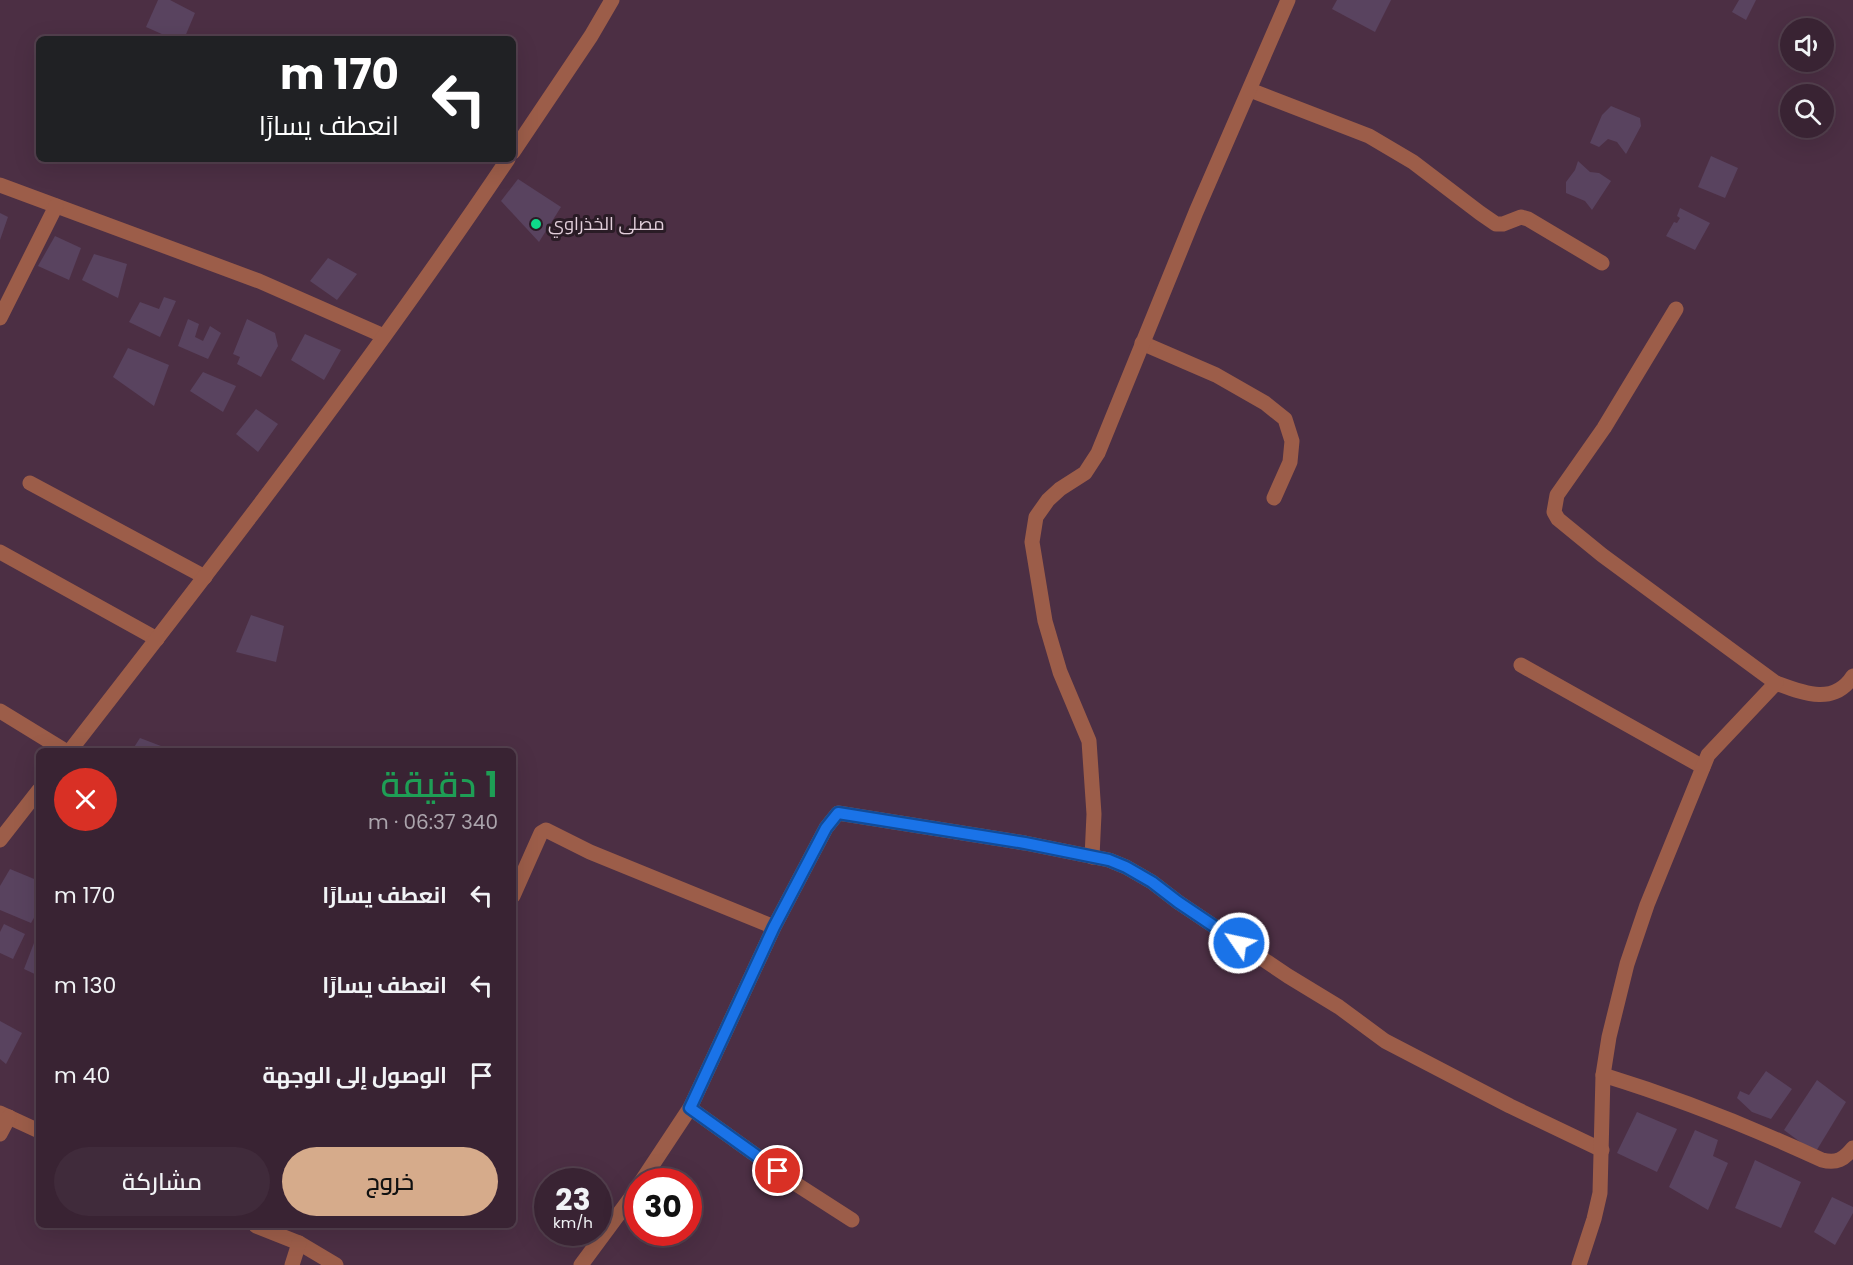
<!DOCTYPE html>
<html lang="ar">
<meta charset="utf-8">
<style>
body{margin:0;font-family:Poppins,Cairo,sans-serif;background:#402b3b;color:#f1f3f6;direction:rtl;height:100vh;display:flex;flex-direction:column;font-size:22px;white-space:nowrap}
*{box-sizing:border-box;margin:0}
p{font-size:20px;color:#aba4ac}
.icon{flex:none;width:33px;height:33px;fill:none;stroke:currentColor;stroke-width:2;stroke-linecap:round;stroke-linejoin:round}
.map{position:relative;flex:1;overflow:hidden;direction:ltr}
.drawer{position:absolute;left:36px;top:748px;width:480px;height:480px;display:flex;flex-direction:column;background:#392333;border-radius:9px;box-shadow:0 6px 24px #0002,0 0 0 2px #53404e;direction:rtl}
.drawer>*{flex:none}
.banner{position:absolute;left:36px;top:36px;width:480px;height:126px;border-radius:9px;box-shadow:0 6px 24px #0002,0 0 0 2px #53404e;direction:rtl;background:#202124;color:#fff;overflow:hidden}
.tools{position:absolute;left:1780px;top:18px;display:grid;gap:12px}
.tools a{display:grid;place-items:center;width:54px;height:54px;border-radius:50%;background:#392333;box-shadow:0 6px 24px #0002,0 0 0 2px #53404e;font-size:30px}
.speed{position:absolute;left:534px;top:1168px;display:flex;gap:12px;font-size:30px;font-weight:700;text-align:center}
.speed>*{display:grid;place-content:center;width:78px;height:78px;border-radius:50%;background:#392333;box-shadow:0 6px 24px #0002,0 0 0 2px #53404e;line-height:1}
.speed small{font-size:15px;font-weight:400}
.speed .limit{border:9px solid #d22;background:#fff;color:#111}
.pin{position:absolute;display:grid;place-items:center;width:51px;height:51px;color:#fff;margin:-26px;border:3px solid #fff;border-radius:50%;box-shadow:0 2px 6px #0007}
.me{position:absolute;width:66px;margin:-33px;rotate:304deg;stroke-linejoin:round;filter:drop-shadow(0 0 4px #0008)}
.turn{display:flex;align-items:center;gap:21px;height:126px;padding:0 18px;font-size:27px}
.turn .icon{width:78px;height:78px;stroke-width:2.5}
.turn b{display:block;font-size:42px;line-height:51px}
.round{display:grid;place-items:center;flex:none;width:63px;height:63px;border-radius:32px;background:#402b3b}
.head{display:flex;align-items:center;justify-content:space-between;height:102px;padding:0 18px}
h1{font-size:36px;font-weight:600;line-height:45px;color:#1e9e55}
.primary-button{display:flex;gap:12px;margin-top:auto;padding:12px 18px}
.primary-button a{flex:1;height:69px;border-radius:36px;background:#d6ab8b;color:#111;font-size:24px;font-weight:600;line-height:69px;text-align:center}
.primary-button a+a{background:#402b3b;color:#f1f3f6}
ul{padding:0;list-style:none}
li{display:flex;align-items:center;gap:18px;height:90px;padding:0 18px}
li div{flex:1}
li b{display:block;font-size:22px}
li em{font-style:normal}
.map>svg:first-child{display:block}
.building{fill:#59435f}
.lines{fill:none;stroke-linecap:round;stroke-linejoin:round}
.minor{stroke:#9c5d49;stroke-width:15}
.route-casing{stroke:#114b97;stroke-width:15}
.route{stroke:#1a73e8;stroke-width:10}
.poi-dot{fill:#0ed98a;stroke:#2a1c26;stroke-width:2}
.labels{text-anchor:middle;stroke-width:6;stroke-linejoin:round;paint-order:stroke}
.poi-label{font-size:18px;fill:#e2cfdb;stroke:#2a1c26;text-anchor:start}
</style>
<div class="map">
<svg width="1853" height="1265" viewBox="0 0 1853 1265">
<rect width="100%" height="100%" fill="#4c2f44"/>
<!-- building -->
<g class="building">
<path d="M158,0h12l25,13 -11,26h-11l-27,-12z"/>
<path d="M1337,0h54l-16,32 -43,-23z"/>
<path d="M1739,0h17l-10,20 -14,-8z"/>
<path d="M1611,106l29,12 1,8 -15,28 -9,-12 -9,-3 -9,8 -9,-4 12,-28z"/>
<path d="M1711,156l27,12 -13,30 -27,-11z"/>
<path d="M1578,161l12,11 9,1 12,8 -19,29 -7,-9 -19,-8v-11l9,-12z"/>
<path d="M518,179l43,28 -22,35 -38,-41z"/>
<path d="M1680,208l30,15 -15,27 -29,-14 8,-14 3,1 3,-5 -3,-2z"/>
<path d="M0,213l8,4 -8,23z"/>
<path d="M55,236l26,12 -12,32 -31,-14z"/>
<path d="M94,254l33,10 -9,34 -36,-18z"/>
<path d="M328,258l29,16 -20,26 -27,-19z"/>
<path d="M164,297l12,4 -16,36 -31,-15 11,-20 19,7z"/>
<path d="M188,319l11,5 -4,13 8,4 7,-15 11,7 -13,26 -30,-13z"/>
<path d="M247,319l28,14 3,13 -17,31 -24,-13 3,-7 -7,-3z"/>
<path d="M305,334l36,16 -17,30 -33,-20z"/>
<path d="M128,348l41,17 -15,41 -41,-29z"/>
<path d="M203,372l33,14 -13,26 -33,-21z"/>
<path d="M256,409l22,15 -20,28 -22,-18z"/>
<path d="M251,615l33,11 -8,36 -40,-10z"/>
<path d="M140,738l34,13v1h-43z"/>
<path d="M10,869l29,12v28l-8,14 -31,-13v-24z"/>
<path d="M4,924l21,10 -12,25 -13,-6v-21z"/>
<path d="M39,930v46l-15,-7z"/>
<path d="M0,1021l22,12 -16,31 -6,-5z"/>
<path d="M1766,1071l26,18 -21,30 -19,-7 -15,-14 3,-7 9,4z"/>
<path d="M1817,1080l29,22 -31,51 -31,-23z"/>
<path d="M1637,1112l40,17 -20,43 -40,-19z"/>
<path d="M1695,1130l23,10 -5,16 15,7 -20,47 -39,-23z"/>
<path d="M1755,1160l46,22 -20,46 -46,-20z"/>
<path d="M1832,1197l21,10v6l-18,32 -21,-13z"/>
</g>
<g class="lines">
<!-- minor -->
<g class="minor">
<path d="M1250,90l119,46 44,26 67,51 16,11h7l18,-7 7,2 74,44"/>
<path d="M513,152l78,-116 21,-36"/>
<path d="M0,185l259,96 125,55"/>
<path d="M0,318l56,-112"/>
<path d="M1142,343l74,32 49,28 20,16 7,22 -2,21 -16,36"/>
<path d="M30,483l175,94"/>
<path d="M0,552l157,87"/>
<path d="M1521,665l182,102"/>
<path d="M1776,683c27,10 58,23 77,-7"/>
<path d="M0,711l67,41"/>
<path d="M69,752c151,-194 302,-389 439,-593"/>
<path d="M0,840l39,-50"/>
<path d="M1092,857l2,-43 -5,-73 -29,-69 -15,-51 -13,-79 4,-25 12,-17 12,-11 25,-16 13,-20 98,-241 92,-212"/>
<path d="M513,896l28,-63 5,-3 44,22 184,75"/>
<path d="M1603,1075c75,23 148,52 219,85 15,4 22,-1 31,-12"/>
<path d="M690,1108l106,76 56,36"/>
<path d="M0,1113l39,18"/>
<path d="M0,1134l9,-17"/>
<path d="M641,1182l49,-74 84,-181 52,-99 12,-15 187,30 84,17 17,7 26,15 26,20 110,74 51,31 46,34 125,65 92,44"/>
<path d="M256,1226l43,17 37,22"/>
<path d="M292,1265l7,-22"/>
<path d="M581,1265l57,-77"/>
<path d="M1579,1265l15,-46 6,-26 3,-118 6,-38 18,-73 20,-59 61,-150 68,-72 -174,-128 -44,-36 -4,-7 3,-17 47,-67 72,-119"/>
</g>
</g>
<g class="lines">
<defs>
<path id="route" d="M778,1171l-88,-63 84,-181 52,-99 12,-15 187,30 84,17 17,7 26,15 26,20 61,41"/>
</defs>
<!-- route casing -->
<use href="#route" class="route-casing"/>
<!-- route -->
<use href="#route" class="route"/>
</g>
<!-- markers -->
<circle class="poi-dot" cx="536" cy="224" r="6"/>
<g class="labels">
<!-- poi labels -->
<g class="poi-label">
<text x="548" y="230">مصلى الخذراوي</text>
</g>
</g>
</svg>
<div class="tools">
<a><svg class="icon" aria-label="sound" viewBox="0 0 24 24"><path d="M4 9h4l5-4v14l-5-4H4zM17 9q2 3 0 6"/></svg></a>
<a><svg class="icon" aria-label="search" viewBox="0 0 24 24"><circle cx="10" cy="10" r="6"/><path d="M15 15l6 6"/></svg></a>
</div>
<div class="speed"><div>23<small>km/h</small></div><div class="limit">30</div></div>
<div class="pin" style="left:778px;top:1171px;background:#d93025"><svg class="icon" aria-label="arrive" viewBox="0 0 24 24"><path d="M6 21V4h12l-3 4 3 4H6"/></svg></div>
<svg class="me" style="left:1239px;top:943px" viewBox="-20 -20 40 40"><circle r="17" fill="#1a73e8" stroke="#fff" stroke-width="3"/><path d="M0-11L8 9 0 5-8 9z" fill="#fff"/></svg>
<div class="banner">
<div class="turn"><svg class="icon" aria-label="left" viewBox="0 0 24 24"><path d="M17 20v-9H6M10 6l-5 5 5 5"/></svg><div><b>170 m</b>انعطف يسارًا</div></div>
</div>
<section class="drawer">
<div class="head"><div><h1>1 دقيقة</h1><p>340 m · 06:37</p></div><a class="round" style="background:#d93025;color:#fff"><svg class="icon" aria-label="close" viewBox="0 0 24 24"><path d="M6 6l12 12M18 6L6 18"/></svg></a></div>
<ul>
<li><svg class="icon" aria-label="left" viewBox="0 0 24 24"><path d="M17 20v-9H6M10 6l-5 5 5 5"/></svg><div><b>انعطف يسارًا</b></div><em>170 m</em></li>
<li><svg class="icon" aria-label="left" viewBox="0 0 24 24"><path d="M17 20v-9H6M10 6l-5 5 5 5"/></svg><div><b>انعطف يسارًا</b></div><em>130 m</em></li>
<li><svg class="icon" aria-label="arrive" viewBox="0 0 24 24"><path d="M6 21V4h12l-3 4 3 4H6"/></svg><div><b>الوصول إلى الوجهة</b></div><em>40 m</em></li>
</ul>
<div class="primary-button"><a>خروج</a><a>مشاركة</a></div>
</section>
</div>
